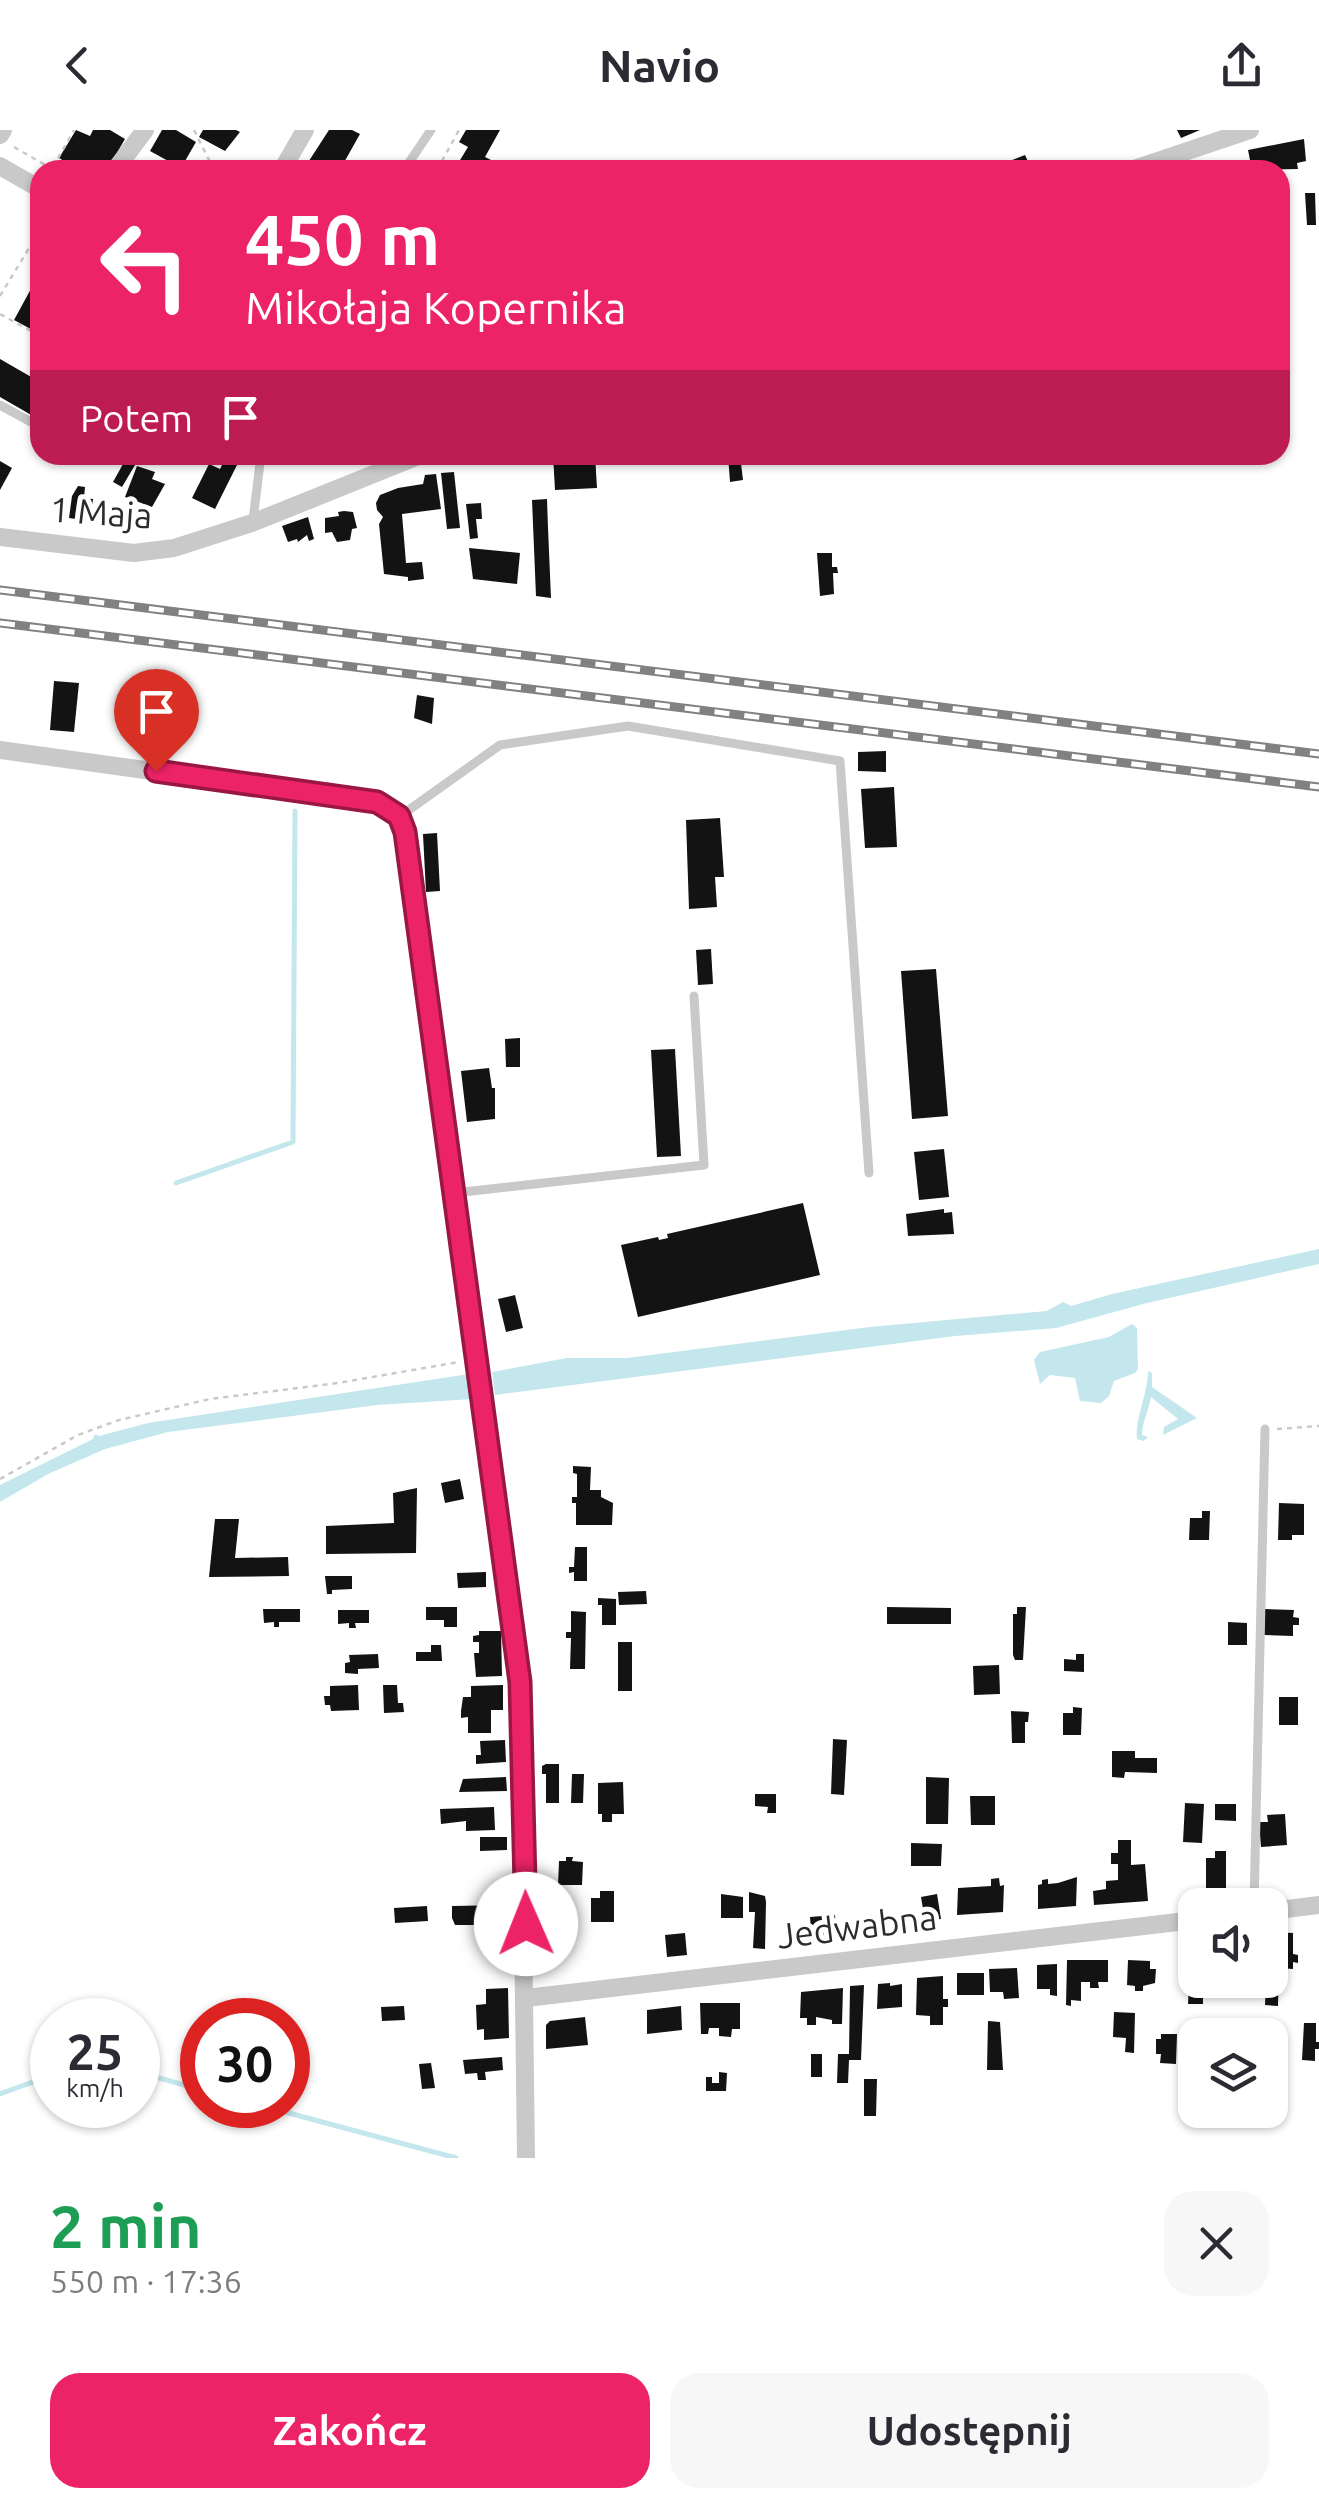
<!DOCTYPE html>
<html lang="pl">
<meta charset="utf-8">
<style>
body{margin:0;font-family:Ubuntu,sans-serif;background:#f7f7f7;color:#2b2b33;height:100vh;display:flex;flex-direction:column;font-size:38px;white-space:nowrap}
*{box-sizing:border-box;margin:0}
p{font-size:32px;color:#7c7c81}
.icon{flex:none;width:55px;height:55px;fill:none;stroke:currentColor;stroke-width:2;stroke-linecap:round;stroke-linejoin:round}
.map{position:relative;height:2028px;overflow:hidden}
.sheet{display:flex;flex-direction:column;background:#fff;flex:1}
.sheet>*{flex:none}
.hud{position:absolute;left:30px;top:30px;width:1260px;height:305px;border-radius:30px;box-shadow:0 2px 8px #0004;background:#ed2367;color:#fff;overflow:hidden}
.tools{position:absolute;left:1178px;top:1758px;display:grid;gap:20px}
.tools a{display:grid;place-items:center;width:110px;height:110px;border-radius:20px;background:#fff;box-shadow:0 2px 8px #0004;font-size:50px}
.speed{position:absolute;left:30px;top:1868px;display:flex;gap:20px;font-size:50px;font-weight:700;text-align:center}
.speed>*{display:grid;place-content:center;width:130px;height:130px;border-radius:50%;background:#fff;box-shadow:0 2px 8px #0004;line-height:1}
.speed small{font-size:25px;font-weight:400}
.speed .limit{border:15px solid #d22;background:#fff;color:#111}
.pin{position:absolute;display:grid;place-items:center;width:85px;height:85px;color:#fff;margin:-102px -42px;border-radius:50% 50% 50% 0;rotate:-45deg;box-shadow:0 0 10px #0007}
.pin .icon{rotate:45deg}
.me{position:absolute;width:110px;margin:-55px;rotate:359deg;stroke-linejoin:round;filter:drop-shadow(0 0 8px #0008)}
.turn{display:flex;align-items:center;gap:35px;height:210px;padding:0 50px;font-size:45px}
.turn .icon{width:130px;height:130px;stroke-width:2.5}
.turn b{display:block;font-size:70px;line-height:85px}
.then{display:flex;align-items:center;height:95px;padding:0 50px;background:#0003;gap:20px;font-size:38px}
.round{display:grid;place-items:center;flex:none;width:105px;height:105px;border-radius:30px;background:#f7f7f7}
.summary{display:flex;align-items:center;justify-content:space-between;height:170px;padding:0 50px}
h1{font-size:60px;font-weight:700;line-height:75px;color:#1e9e55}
.primary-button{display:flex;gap:20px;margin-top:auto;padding:20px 50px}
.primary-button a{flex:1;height:115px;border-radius:30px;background:#ed2367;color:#fff;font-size:40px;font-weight:700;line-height:115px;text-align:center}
.primary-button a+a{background:#f7f7f7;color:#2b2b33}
header{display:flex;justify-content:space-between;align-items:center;height:130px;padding:0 50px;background:#fff;font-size:45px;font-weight:700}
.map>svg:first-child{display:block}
.water{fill:#c3e7ec}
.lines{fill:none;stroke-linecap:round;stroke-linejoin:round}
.stream{stroke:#c3e7ec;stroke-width:5}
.building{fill:#131313}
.path{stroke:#c9c9c9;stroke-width:2.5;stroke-dasharray:5 5;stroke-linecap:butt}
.service{stroke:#c9c9c9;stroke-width:9}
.minor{stroke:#c9c9c9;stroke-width:18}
.rail-casing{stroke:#818181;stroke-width:9}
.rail{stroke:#fff;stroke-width:5;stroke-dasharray:15;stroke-linecap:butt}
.route-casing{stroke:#9a1743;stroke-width:25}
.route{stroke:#ed2367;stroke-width:18}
.labels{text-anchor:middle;stroke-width:10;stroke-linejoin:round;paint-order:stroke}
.street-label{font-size:35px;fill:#2c2c2c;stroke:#fff}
</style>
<header><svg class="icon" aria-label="back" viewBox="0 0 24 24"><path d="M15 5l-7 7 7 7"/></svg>Navio<svg class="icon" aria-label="share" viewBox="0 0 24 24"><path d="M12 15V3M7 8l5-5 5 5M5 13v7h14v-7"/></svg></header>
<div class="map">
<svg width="1319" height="2028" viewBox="0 0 1319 2028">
<rect width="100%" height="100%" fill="#fff"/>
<!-- water -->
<g class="water">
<path d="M1319,1119v15l-172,39 -91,25 -101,8 -460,59 -3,-23 75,-14h60l243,-31 177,-16 16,-9 8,4 41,-12z"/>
<path d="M1132,1194l5,4 1,41 -3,4 -21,8 -5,15 -8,7 -21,-2 -5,-23 -25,-3 -10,9 -6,-24 6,-8 69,-15z"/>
<path d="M1148,1241l4,2v14l45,31 -34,17 1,-8 14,-8 -27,-22c-2,12 -9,26 -9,38l6,2 -4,4 -7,-2c-2,-21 11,-45 11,-68z"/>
<path d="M469,1244l4,25 -96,6 -209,27 -63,17 -57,25 -48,28v-17l93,-46 2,-5 4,2 49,-13z"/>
</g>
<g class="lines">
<!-- stream -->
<g class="stream">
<path d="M176,1053l117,-41 2,-331"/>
<path d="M138,1942l64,18"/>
<path d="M0,1964l52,-19"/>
<path d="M259,1975l197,53"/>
</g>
</g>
<!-- building -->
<g class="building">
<path d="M76,0l14,6 3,-6h17l15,9 -18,31h-28l-20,-12z"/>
<path d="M162,0h14l20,12 -15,26 -31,-17z"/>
<path d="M203,0h33l4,2 -15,19 -26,-14z"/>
<path d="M329,0h23l8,4 -18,32 6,4h-41l-2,-3z"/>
<path d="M466,0h34l-15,27 8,4 -5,9h-34l14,-23 -9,-5z"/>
<path d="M1177,0h23l-19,8z"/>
<path d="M1304,9l2,22 -9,2 1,6 -46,1 -4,-20z"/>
<path d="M1025,25l7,15h-27l-3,-6z"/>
<path d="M1305,63h10l1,32h-9z"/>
<path d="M40,123v81l-26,-14 24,-44 -8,-4z"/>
<path d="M0,229l40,23v38l-40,-23z"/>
<path d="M128,325l10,5 -16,27 -9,-5z"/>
<path d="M553,325h42l2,33 -42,2z"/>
<path d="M610,325h28v1l-25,7z"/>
<path d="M728,325h12l3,25 -13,2z"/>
<path d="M225,329l12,6 -22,44 -23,-11 17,-34 11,5z"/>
<path d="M0,331l12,7 -12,22z"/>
<path d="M137,336l18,6 -3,7 13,5 -13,23 -27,-10z"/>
<path d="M454,342l6,56 -13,1 -6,-56z"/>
<path d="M436,344l5,35 -39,5 4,49 16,-1 2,17 -16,2v-4l-24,-3 -5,-50 4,-7 -6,-7 -1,-7 4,-8 18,-7 25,-4 2,-9z"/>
<path d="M78,356l7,1 -1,11 9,1 -3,22 -21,-3 3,-22z"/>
<path d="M547,369l1,29 3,70 -15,-2 -4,-96z"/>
<path d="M481,373l1,16h-6l2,19 -8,1 -4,-35z"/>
<path d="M344,381l9,1 4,16 -5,1 -2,11 -13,2 -5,-10 -7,1v-15l14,-2 -1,-4z"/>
<path d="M308,387l6,22 -5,2 -2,-6 -9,7 -1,-3 -9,3 -6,-16z"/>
<path d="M469,418l51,5 -3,31 -44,-5z"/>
<path d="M817,423h15v14h5l1,6h-5l1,21 -14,2z"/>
<path d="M54,551l25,2 -5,49 -24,-2z"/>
<path d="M417,565l17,3 -2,26 -18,-6z"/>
<path d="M886,621v21l-28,-1v-19z"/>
<path d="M894,657l3,60 -32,1 -4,-59z"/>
<path d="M720,688l4,59h-9l2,30 -28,2 -3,-89z"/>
<path d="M437,703l3,58 -14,1 -3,-58z"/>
<path d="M711,819l2,35 -15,1 -2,-35z"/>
<path d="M936,839l12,147 -36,3 -11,-148z"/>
<path d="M520,908v29h-14l-1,-28z"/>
<path d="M675,919l6,107 -24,1 -6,-107z"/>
<path d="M489,938l3,20h3v31l-28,3 -6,-51z"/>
<path d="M944,1019l5,48 -30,3 -5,-48z"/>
<path d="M803,1073l17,72 -182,42 -17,-72 37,-8 1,3 9,-2 -1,-4z"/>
<path d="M944,1079v4l8,-1 2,22 -46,2 -2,-22z"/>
<path d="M515,1165l8,33 -17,4 -8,-33z"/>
<path d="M573,1336l18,1 -1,23h11v7l12,6 -1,22h-36v-22h-4v-6h5v-23l-4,-1z"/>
<path d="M460,1349l4,20 -19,4 -4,-20z"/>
<path d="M417,1358l-1,65 -90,1v-28l68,-3 -1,-30z"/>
<path d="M1279,1373l25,1v31h-12v5h-14z"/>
<path d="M1202,1381h8l-1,29h-20l1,-22h12z"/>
<path d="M215,1389h24l-4,39 53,-1 1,19 -80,1z"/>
<path d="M575,1417h12v34h-13v-9l-5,1v-6h5z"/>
<path d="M486,1442v15l-28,1 -1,-15z"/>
<path d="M325,1446h27v13l-20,1v4h-5z"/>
<path d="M646,1461l1,13 -28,1 -1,-13z"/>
<path d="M598,1468l18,1v26h-14v-20h-4z"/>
<path d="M426,1477h31v20h-13v-7h-18z"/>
<path d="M887,1477l64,1v16h-64z"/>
<path d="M1017,1477h9l-3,53h-8l-2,-5v-41h4z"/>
<path d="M263,1479h37v13h-21v5h-5v-5l-10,1z"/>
<path d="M1265,1479l29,1 -1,7 6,1v7h-6v11l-29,-1z"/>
<path d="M338,1480h31v13h-14l1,5h-7v-5l-11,1z"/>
<path d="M571,1481l15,1 -1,57h-15l1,-31h-5v-6h5z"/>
<path d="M1228,1492l19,1v22h-19z"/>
<path d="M479,1501h22l1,45 -26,1 -2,-24h5v-11h-6v-6l6,-1z"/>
<rect x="618" y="1512" width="14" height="49"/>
<path d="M431,1515h10l1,16h-26v-9h15z"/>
<path d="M378,1524l1,14 -21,1v5l-13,-1v-10l5,-1 -1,-7z"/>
<path d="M1076,1524h8v18l-20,-1v-12l12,1z"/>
<path d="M999,1535l1,29 -26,1 -1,-29z"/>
<path d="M358,1555l1,25 -28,1 -1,-6h-5l-1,-9h6v-10z"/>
<path d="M383,1555h14l1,18h5l1,9 -20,1z"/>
<path d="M503,1555v25h-12v23h-23v-16l-7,1v-7l2,-14h8v-11z"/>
<rect x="1279" y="1567" width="19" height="28"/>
<path d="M1073,1577l9,1 -1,27h-18v-22h10z"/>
<path d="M1011,1581l18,1 -1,10h-3v21h-13z"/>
<path d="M833,1609l14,1 -3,55 -13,-1z"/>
<path d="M505,1610l1,22 -30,2v-9h5l-1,-14z"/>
<path d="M1112,1621h23v7h22v15l-32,-1 -1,6 -12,-1z"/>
<path d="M546,1634h13v39h-13v-29h-4v-8z"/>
<path d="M572,1644h12l-1,29h-12z"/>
<path d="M506,1647l1,14 -48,1 4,-13z"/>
<path d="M926,1647l23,1 -1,46h-22z"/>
<path d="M623,1652l1,32h-12v8h-10v-8h-4v-31z"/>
<path d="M755,1664h21v19h-9l1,-6 -13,-1z"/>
<path d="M970,1666h25v29h-24z"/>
<path d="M1185,1673l19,1 -2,39 -19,-1z"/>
<path d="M1215,1674h21v17l-21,-1z"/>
<path d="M494,1677l1,23 -29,1v-10l-25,3 -1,-15z"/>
<path d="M1285,1684l2,31 -26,2 -2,-25h9l-1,-7z"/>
<path d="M480,1707h27v13l-27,1z"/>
<path d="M1118,1710h13v25l14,-1 3,37 -54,4 -1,-14 13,-2v-8l12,-1v-16h-7v-11h7z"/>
<path d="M911,1713l31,1 -1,22h-30z"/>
<path d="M1215,1721h11v39h-20v-32h9z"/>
<path d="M566,1727h7l-1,4 11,1 -1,23h-24l1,-24h7z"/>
<path d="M1077,1747l-1,29 -38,3v-24l4,-1v-4l6,-1v5l10,-1z"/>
<path d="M999,1748l1,8 4,-1 -1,27 -46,3 1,-27 33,-2v-7z"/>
<path d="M600,1761h14v31h-23v-24h9z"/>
<path d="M749,1762l16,4 1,6 -1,47 -12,-1 2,-36h-6z"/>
<path d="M721,1764l22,3v21h-22z"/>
<path d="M937,1764l4,25 -16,2 -4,-24z"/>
<path d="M507,1775l1,25 -21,1v-6h-32l-3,-7v-12z"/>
<path d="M427,1776l1,15 -33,2 -1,-15z"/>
<path d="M835,1785l2,26 -25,2 -2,-26z"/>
<path d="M1270,1802l23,1v21l5,1v8l-5,-1v7l-14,-1 -1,38 -13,-1 1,-25h4z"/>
<path d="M685,1803l2,22 -20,2 -2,-22z"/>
<path d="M1195,1812v24l-10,1 -3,-24z"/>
<path d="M1067,1830h41v22h-10l1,6h-9v-6h-9v19l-10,-1v6l-5,-1z"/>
<path d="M1128,1830l22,1v8h6l-1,14 -12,3v5h-8v-5l-8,-1z"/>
<path d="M1057,1834v32l-7,-1v-6h-13v-24z"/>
<path d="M1017,1838l2,30 -15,1 -1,-7h-13l-1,-23z"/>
<rect x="957" y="1843" width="27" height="22"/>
<path d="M943,1846v23h5v8h-5v18h-13v-9l-14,-1 1,-37z"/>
<path d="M1194,1850h16v9h-7v15h-15l1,-21h5z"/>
<path d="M890,1853v3l12,-2v23l-25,2 1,-25z"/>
<path d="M864,1855l-3,75h-12l-1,23h-11l1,-29h11l1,-68z"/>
<path d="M508,1858l1,50 -25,2v-11l-7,1 -1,-25 10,-1v-15z"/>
<path d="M843,1858l-1,36h-10v-4l-16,-3v8h-9v-7h-7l1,-26z"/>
<path d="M700,1873h40v26h-8l-1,8 -12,-1v-8h-10l-1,6h-7z"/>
<path d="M404,1876l1,14 -23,1 -1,-14z"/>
<path d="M681,1876l1,24 -35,4v-24z"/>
<path d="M1114,1882l21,1 -1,40 -9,-1 1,-14 -13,-1z"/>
<path d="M585,1887l3,28 -42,4v-24l4,-4z"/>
<path d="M988,1891l12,1 3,48h-16z"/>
<path d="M1304,1893h12v19h3v7h-4v12l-13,-1z"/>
<path d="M1161,1904h16l-1,30 -16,-1 1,-9h-5v-15h5z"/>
<rect x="811" y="1924" width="11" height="23"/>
<path d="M502,1927l1,13 -18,2 1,8h-8l-1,-7 -12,1 -2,-14z"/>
<path d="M431,1933l4,25 -13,1 -3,-25z"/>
<path d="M719,1942l8,1 -1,18h-20v-14h6v6h7z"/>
<path d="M864,1949h13l-1,37h-12z"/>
</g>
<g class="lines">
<!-- path -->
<g class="path">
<path d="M194,0l20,40"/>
<path d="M14,17l40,23"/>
<path d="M53,37l21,-37"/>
<path d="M437,40l22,-40"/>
<path d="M0,166l40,-66"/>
<path d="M0,184l40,22"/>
<path d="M1277,1299l42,-3"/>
<path d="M0,1349l78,-44 41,-15 91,-21 128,-16 121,-21"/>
</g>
<!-- service -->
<g class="service">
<path d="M404,40l27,-40"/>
<path d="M0,275l40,22"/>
<path d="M253,390l8,-65"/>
<path d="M399,687l101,-72 128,-19 212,35 29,412"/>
<path d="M454,1063l250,-28 -10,-169"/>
<path d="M1254,1775l11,-476"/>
</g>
<!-- minor -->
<g class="minor">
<path d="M0,5l3,-5"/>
<path d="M0,36l40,23"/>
<path d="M115,40l30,-40"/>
<path d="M282,40l23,-40"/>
<path d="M1131,40l119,-40"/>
<path d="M0,407l134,16 40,-5 78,-25 169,-68"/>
<path d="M0,620l377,52 22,15 6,15 115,851 6,475"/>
<path d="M1270,1781l49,-6"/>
<path d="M526,1868l669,-78"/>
</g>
<defs>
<g id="rail">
<path d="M0,460l1319,164"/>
<path d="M0,493l1319,164"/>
</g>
</defs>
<!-- rail casing -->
<use href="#rail" class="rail-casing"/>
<!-- rail -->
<use href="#rail" class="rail"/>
</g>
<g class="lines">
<defs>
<path id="route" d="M156,641l221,31 22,14 6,16 115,850 6,242"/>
</defs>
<!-- route casing -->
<use href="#route" class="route-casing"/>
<!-- route -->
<use href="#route" class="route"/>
</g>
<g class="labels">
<!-- street labels -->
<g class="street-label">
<text transform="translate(101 383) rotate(4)" y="12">1 Maja</text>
<text transform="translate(857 1797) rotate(-7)" y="12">Jedwabna</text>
</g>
</g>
</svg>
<div class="tools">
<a><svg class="icon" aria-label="sound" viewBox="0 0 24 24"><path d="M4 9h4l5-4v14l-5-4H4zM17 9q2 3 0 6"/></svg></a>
<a><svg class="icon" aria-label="layers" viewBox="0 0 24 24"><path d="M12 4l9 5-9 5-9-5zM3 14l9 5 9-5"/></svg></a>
</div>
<div class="speed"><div>25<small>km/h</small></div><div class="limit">30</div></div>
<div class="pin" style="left:156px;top:641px;background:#d93025"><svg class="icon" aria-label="arrive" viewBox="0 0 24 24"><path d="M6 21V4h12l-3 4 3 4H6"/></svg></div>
<svg class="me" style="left:526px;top:1794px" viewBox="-20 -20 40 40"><circle r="19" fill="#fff"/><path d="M0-13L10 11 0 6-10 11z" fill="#ed2367"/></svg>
<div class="hud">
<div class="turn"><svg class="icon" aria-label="left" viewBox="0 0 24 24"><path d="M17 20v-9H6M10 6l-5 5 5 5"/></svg><div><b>450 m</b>Mikołaja Kopernika</div></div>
<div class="then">Potem<svg class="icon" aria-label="arrive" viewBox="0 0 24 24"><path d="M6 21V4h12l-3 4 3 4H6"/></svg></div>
</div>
</div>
<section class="sheet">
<div class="summary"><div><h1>2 min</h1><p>550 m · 17:36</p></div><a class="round"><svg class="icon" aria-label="close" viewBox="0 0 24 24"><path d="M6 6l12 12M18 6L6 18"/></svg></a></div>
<div class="primary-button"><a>Zakończ</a><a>Udostępnij</a></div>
</section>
